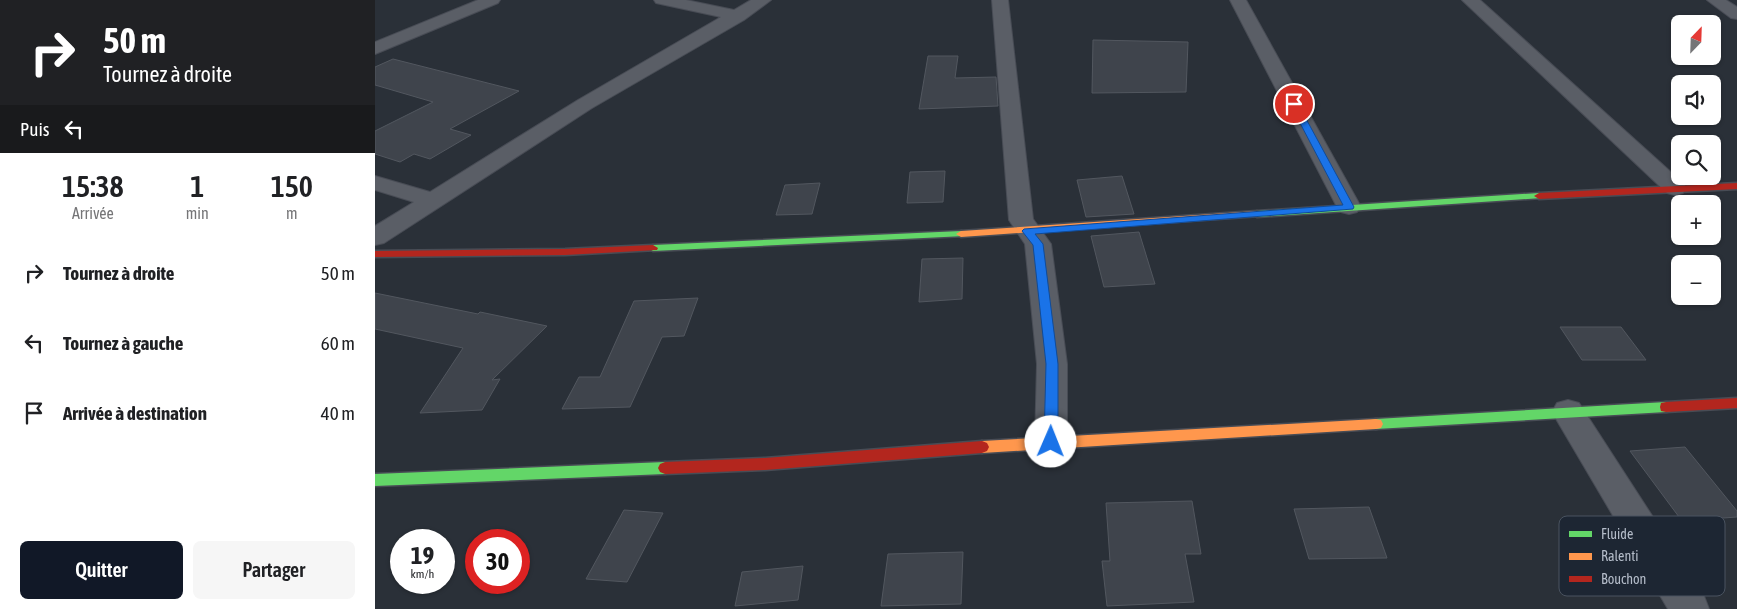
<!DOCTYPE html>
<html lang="fr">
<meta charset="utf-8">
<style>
body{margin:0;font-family:"Asap Condensed",sans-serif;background:#f6f6f6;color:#202124;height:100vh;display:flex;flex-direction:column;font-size:19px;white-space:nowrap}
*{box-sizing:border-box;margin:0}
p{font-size:16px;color:#757577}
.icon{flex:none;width:28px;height:28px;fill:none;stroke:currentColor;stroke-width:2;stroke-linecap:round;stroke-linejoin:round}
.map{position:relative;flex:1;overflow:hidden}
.details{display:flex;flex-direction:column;background:#fff;width:375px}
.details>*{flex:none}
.top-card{background:#202124;color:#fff;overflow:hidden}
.needle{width:32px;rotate:23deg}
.tools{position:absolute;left:1296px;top:15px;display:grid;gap:10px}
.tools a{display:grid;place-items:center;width:50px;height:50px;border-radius:8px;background:#fff;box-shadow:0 1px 4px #0004;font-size:25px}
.speed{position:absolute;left:15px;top:529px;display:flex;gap:10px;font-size:25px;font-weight:700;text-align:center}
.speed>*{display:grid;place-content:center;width:65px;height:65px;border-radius:50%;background:#fff;box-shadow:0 1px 4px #0004;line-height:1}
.speed small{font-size:12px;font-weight:400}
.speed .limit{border:8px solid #d22;background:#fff;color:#111}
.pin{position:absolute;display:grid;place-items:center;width:42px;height:42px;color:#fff;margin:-21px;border:2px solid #fff;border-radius:50%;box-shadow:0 1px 5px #0007}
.me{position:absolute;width:55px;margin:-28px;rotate:1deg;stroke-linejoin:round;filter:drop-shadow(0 0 4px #0008)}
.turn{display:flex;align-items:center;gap:18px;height:105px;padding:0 20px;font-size:22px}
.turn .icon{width:65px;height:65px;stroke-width:2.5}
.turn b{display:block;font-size:35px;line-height:42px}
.then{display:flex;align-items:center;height:48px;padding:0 20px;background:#0003;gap:10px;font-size:19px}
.eta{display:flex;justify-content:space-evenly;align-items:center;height:85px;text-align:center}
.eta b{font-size:30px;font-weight:600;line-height:35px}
.cta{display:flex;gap:10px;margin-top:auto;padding:10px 20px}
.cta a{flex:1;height:58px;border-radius:8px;background:#111827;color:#fff;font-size:20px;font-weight:600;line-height:58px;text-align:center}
.cta a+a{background:#f6f6f6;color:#202124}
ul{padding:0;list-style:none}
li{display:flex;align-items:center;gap:15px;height:70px;padding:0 20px}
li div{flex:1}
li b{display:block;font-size:19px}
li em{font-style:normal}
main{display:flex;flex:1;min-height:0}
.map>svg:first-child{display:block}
.building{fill:#3f444c;stroke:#52575f}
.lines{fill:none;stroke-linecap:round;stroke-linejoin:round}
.street-casing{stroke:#484c55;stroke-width:2}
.fast-casing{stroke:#484c55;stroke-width:3}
.slow-casing{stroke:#484c55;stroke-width:3}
.jam-casing{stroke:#484c55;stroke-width:3}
.street{fill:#5a5e66;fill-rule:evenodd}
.fast{fill:#63d668;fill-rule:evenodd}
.slow{fill:#ff974d;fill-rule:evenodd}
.jam{fill:#b3261e;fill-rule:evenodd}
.route{fill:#1a73e8;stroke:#114b97}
.key{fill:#1d2633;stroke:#4a5360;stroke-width:1}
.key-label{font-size:14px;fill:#b4bcc9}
</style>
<main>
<section class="details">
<div class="top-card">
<div class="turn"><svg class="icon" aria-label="right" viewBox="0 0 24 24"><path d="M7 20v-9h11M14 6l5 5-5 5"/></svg><div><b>50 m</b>Tournez à droite</div></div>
<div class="then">Puis<svg class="icon" aria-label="left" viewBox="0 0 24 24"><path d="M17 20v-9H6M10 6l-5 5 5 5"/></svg></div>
</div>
<div class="eta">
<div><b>15:38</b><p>Arrivée</p></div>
<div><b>1</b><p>min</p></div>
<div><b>150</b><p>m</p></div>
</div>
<ul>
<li><svg class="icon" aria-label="right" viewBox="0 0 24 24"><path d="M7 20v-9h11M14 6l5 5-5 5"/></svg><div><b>Tournez à droite</b></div><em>50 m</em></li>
<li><svg class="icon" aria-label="left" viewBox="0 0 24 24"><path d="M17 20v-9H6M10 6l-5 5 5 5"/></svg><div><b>Tournez à gauche</b></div><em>60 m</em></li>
<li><svg class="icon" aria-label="arrive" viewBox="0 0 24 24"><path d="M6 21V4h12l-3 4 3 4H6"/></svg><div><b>Arrivée à destination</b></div><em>40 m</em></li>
</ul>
<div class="cta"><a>Quitter</a><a>Partager</a></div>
</section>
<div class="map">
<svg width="1362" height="609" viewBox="0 0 1362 609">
<rect width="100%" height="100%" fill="#2a3038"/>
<!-- building -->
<g class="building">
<path d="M718,40l95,2 -2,50 -94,1z"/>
<path d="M553,56h30l-3,22 41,-1 2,29 -79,3z"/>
<path d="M18,59l126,32 -69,38 21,6 -41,24 -16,-5 -14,8 -25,-8v-23l58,-29 -58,-17v-18z"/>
<path d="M570,171l-2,31 -36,1 3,-31z"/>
<path d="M747,176l12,38 -48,3 -9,-37z"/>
<path d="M445,183l-8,31 -36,1 9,-30z"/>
<path d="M764,232l16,52 -51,3 -13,-51z"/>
<path d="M588,258l-1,41 -43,3 3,-43z"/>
<path d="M0,293l103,21 2,-2 67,14 -55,54 8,-1 -18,31 -62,3 43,-65 -88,-19z"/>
<path d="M323,298l-14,38 -22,1 -32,70 -68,2 17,-32h21l34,-76z"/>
<path d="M1185,327h61l25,33h-64z"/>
<path d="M1310,447l52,64v6l-55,4 -52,-70z"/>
<path d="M817,501l9,53h-16l9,48 -87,4 -5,-45h8l-4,-58z"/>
<path d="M994,507l18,51 -78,1 -15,-50z"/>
<path d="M249,510l39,3 -36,69 -41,-3z"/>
<path d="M588,552l-2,52 -80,2 7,-52z"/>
<path d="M428,566l-5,34 -63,6 7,-34z"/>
</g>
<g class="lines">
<defs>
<g id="street">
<path d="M103,0h22l-2,3 -123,51v-12z"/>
<path d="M279,0h32l48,10 17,-10h20l-27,20 -152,88 -208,135 -9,2v-19l39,-24 -39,-12v-14l55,16 148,-92 143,-83 -65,-14z"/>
<path d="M617,0h16l25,219 18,25 16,120v78l-5,9 -11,4 -11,-4 -5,-9 2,-78 -12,-120 -16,-24z"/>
<path d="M855,0h16l115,207 -4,5 -8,2 -8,-2 -4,-5z"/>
<path d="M1087,0h18l203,183 4,5 -4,5 -8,2 -8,-2z"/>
<path d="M1332,0h19l11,7v12l-6,-1z"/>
<path d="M1193,400l11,3 125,193 5,13h-41l-116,-197 5,-9z"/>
</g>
<g id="fast">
<path d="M1164,193l5,3 -2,2 -285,19 -5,-3 5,-3z"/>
<path d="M586,231l4,1 1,2 -1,2 -312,15 -5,-3 5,-3z"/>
<path d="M1291,402l5,1 1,4 -1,4 -5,1 -290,17 -5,-1 -2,-4 2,-4 5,-1z"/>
<path d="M290,462l5,2 2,4 -2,4 -5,2 -290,12v-12z"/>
</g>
<g id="slow">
<path d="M882,211l5,3 -2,2 -299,21 -5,-3 5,-3z"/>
<path d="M1001,419l5,1 2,4 -2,4 -5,1 -394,24 -5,-2 -2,-4 2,-4 5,-2z"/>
</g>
<g id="jam">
<path d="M1362,183v6l-198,10 -5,-3 5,-3z"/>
<path d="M278,245l5,3 -1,2 -92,5 -190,2v-6l190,-2z"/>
<path d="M1362,398v10l-71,4 -5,-1 -1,-4 1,-4 5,-1z"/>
<path d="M607,441l5,2 2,4 -2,4 -5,2 -217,17 -100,4 -5,-2 -2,-4 2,-4 5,-2 100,-4z"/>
</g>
</defs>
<!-- street casing -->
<use href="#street" class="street-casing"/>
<!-- fast casing -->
<use href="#fast" class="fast-casing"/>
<!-- slow casing -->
<use href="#slow" class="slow-casing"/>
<!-- jam casing -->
<use href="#jam" class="jam-casing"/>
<!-- street -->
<use href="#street" class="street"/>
<!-- fast -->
<use href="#fast" class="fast"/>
<!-- slow -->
<use href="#slow" class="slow"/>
<!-- jam -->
<use href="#jam" class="jam"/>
</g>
<!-- route -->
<path class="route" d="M919,101l4,3 56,103 -1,2 -318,25 8,10 15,120v78l-2,4h-10l-2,-4 2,-78 -13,-119 -11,-14 2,-2 319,-24 -53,-101z"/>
<!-- legend -->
<rect x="1184" y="516" width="166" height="80" rx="8" class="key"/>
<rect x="1194" y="531" width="23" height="6" fill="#63d668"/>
<rect x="1194" y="553" width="23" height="7" fill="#ff974d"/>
<rect x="1194" y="576" width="23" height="6" fill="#b3261e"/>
<g class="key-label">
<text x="1226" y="539">Fluide</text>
<text x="1226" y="561">Ralenti</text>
<text x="1226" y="584">Bouchon</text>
</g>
</svg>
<div class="tools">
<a><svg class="needle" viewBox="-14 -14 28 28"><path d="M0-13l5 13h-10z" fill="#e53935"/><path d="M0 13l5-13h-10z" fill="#757577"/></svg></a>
<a><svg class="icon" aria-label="sound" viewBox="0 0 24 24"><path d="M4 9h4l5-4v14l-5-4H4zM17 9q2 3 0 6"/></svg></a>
<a><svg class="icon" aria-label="search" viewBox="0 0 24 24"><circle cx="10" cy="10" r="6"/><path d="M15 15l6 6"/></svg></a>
<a>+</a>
<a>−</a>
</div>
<div class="speed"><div>19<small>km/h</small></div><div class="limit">30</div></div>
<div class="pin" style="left:919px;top:104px;background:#d93025"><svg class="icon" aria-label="arrive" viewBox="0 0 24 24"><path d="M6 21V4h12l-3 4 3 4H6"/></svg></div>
<svg class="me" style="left:676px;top:442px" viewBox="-20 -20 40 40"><circle r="19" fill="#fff"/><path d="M0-13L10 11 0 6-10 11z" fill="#1a73e8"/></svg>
</div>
</main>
